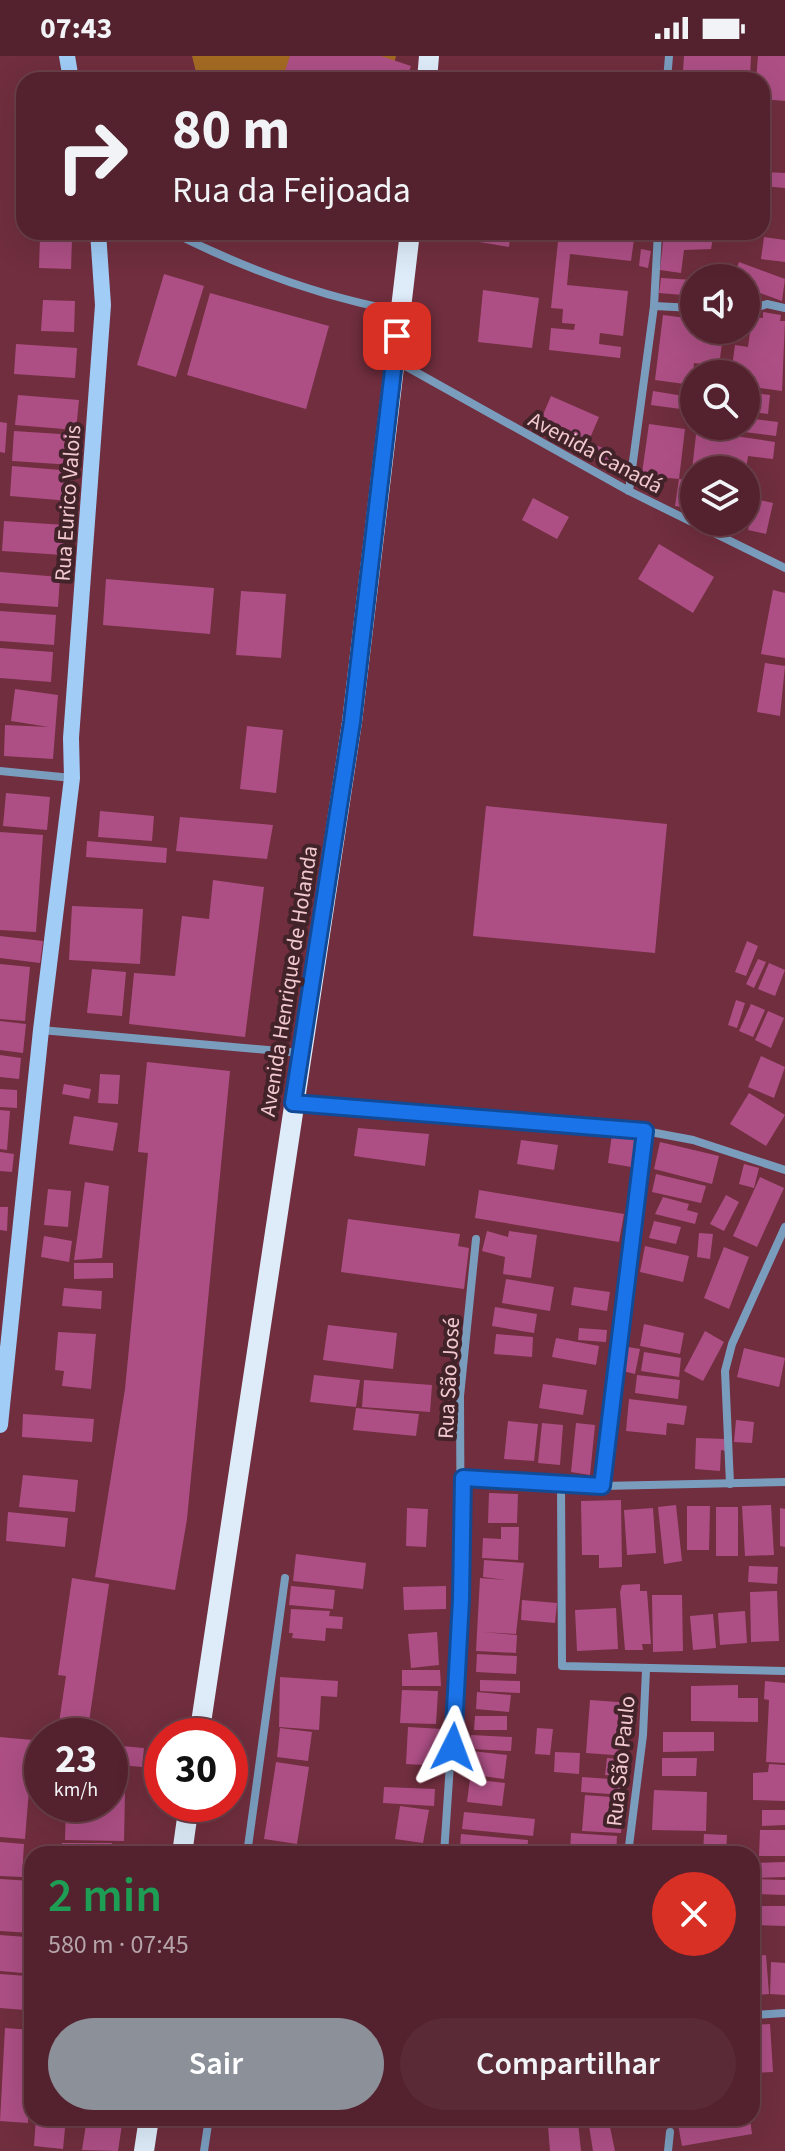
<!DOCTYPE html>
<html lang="pt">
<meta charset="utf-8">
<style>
body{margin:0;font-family:"Source Sans 3",sans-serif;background:#5a2a36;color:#f1f3f6;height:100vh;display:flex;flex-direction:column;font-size:30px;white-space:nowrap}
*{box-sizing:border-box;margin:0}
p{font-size:26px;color:#b5a4aa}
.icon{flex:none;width:44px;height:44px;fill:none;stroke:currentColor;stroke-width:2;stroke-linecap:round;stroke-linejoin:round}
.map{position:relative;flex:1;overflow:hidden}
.side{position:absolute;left:24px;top:1790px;width:736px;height:280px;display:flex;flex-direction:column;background:#54222e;border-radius:24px;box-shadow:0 8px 32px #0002,0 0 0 2px #6a3f4a}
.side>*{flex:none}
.banner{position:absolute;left:16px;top:16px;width:754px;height:168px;border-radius:24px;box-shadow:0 8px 32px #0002,0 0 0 2px #6a3f4a;background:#54222e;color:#f1f3f6;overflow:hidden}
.controls{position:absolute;left:680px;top:208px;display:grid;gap:16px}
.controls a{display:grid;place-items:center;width:80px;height:80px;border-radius:50%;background:#54222e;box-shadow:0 8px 32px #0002,0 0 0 2px #6a3f4a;font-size:40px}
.speed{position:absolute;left:24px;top:1662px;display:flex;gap:16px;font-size:40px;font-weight:700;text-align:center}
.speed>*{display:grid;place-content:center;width:104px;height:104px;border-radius:50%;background:#54222e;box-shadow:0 8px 32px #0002,0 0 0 2px #6a3f4a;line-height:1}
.speed small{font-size:20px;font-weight:400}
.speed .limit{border:12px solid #d22;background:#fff;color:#111}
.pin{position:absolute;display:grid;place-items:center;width:68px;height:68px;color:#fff;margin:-34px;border-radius:16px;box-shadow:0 4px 12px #0006}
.me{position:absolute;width:88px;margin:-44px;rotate:3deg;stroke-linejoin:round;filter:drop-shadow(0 0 6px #0008)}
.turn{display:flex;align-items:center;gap:28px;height:168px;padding:0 24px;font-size:36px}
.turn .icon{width:104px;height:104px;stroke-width:2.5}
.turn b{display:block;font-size:56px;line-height:68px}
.round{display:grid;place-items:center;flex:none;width:84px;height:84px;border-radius:42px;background:#5a2a36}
.headline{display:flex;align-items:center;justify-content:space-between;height:136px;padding:0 24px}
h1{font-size:48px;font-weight:600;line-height:60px;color:#1e9e55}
.action{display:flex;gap:16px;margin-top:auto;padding:16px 24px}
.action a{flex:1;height:92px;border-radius:48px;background:#8c9099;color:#fff;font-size:32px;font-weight:600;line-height:92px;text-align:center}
.action a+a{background:#5a2a36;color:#f1f3f6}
.status{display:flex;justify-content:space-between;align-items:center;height:56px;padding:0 40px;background:#54222e;direction:ltr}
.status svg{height:22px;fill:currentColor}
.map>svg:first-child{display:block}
.forest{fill:#a36a23}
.building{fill:#ad4f85}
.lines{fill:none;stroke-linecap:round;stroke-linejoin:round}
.street{stroke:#7a9dbe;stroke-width:8}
.secondary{stroke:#a0ccf6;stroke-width:16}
.primary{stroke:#deecfa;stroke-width:20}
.route-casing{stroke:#114b97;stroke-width:20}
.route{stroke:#1a73e8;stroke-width:14}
.labels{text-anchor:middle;stroke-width:8;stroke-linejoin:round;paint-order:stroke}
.street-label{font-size:22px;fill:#f2c9cf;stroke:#412329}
</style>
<div class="status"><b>07:43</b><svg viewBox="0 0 49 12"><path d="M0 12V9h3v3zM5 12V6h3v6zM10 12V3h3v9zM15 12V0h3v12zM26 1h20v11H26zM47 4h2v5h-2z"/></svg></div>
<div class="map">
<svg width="785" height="2095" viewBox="0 0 785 2095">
<rect width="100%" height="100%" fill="#702e3e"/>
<!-- forest -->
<path class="forest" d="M192,0h204l-6,24h-180l-14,-8z"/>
<!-- building -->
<g class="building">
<path d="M290,0h91l30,10 -5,14h-124z"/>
<path d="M684,0h67l-1,20 -67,-5z"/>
<path d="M758,0h27v45l-23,-2v-19h-6z"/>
<path d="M763,116l22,1v15l-23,-2z"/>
<path d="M463,176l47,5 -1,10 -47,-8z"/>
<path d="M559,176h76l-4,29 -61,-7 -3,31 61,6 -5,45 -23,-3 -1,11 22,3 -1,11 -71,-8 2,-22 23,2 1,-6 -13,-1 1,-14 -12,-1z"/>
<path d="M664,176h50l-3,17 -27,1 -3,23 -21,-3z"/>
<path d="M40,181l32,2 -1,30 -32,-1z"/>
<path d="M764,181l21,3v22l-24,-3z"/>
<path d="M641,193l10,2 -3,17 -9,-2z"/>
<path d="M739,206l46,17 -3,22 -36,-13v-10h-13z"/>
<path d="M164,218l40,12 -28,91 -39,-12z"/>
<path d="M661,222l33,2v16l-35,-3z"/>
<path d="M483,234l56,8 -7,50 -54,-6z"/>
<path d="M210,237l119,33 -23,83 -119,-34z"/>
<path d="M43,244l32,1 -1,31 -33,-1z"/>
<path d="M763,256l18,3 -1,6h5l-3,70 -36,-5v-12h-15l4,-29 13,2 4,-30 11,1z"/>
<path d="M663,259l31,4v11h16l-2,12 14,1 -4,31h-9l1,-9 -16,-2 -2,22 -37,-5z"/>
<path d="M16,288l61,4 -2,30 -61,-4z"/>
<path d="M653,335l37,6 -2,13 -37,-5z"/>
<path d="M746,336l24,3 -2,19 -22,-3z"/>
<path d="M18,339l61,5 -3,30 -61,-5z"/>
<path d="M551,340l48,21 -12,28 -48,-21z"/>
<path d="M746,362l32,4 -2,14 -47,-6 -1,5 47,7 -2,17 -25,-3 -2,14h-54l5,-44h49z"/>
<path d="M0,366l7,1 -2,30 -5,-1z"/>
<path d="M649,368l36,5 -6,50 15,2v28l-19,-3 4,-27 -21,-2 -1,13 -17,-3z"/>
<path d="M14,375l61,4 -2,30 -61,-4z"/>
<path d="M596,389l20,9 -5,13 -21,-9z"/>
<path d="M12,410l61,5 -3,30 -60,-5z"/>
<path d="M533,442l36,19 -12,22 -35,-19z"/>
<path d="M755,443l18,4 -7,31 -18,-4z"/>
<path d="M4,465l61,4 -2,30 -61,-4z"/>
<path d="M700,466h39l-1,7z"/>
<path d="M659,488l55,33 -21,36 -55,-34z"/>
<path d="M0,516l60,5 -2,30 -58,-4z"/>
<path d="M106,523l108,9 -4,46 -107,-9z"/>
<path d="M773,534l12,3v65l-24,-4z"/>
<path d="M241,535l45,3 -5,64 -45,-3z"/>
<path d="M0,555l56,4 -2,30 -54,-4z"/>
<path d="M0,592l53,4 -2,30 -51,-4z"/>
<path d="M765,607l20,3 -5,50 -23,-4z"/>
<path d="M15,633l43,6 -5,64 -49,-3 1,-31 44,2 -38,-6z"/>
<path d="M247,670l36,4 -7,63 -36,-4z"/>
<path d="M6,737l44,4 -3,33 -44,-4z"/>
<path d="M486,750l181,18 -12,129 -182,-17z"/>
<path d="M100,755l54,5 -2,25 -54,-4z"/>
<path d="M180,761l93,8 -6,34 -91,-8z"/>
<path d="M0,776l43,3 -7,97 -36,-2z"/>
<path d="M87,785l80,7 -1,15 -80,-6z"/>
<path d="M213,824l51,7 -19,150 -116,-13 5,-51 41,3 7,-60 27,3z"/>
<path d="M72,850l71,3 -3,55 -71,-4z"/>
<path d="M0,880l43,5 -3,22 -40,-5z"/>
<path d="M747,885l11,5 -12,30 -11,-4z"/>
<path d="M758,903l8,3 -12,26 -8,-4z"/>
<path d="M769,907l16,7 -10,26 -17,-7z"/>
<path d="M0,908l30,3 -5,54 -25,-2z"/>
<path d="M92,913l34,3 -4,44 -35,-3z"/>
<path d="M736,944l9,3 -8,25 -9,-3z"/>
<path d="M751,948l14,6 -12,27 -14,-6z"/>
<path d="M768,955l16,7 -13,30 -16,-8z"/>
<path d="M0,965l26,3 -3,29 -23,-3z"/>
<path d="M0,999l21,3 -2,21 -19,-2z"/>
<path d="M761,1000l24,11 -11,31 -26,-11z"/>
<path d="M147,1006l83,9 -43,448 -12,71 -80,-13 30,-188 23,-236 -10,-1z"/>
<path d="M100,1018l20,1 -2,29 -20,-1z"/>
<path d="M64,1028l27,5 -2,10 -27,-5z"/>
<path d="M0,1033l17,1v18l-17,-1z"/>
<path d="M749,1037l36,22 -19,31 -36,-22z"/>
<path d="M0,1054l10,1 -3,39 -7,-1z"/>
<path d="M74,1060l44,7 -5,28 -44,-7z"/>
<path d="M358,1072l71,6 -4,32 -71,-10z"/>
<path d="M612,1078l23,3 -4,30 -23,-4z"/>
<path d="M521,1084l37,5 -4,25 -37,-6z"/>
<path d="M660,1086l59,14 -7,28 -58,-15z"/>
<path d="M0,1096l14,2 -2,18 -12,-1z"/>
<path d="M744,1108l15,4 -5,20 -15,-4z"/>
<path d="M656,1118l50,12 -5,17 -49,-11z"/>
<path d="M760,1121l24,11 -27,59 -24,-11z"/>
<path d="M85,1126l24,4 -7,72 -28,2z"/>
<path d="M48,1133l23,2 -3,36 -24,-2z"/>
<path d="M479,1134l145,24 -5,28 -144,-24z"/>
<path d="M726,1139l13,7 -15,29 -14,-7z"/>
<path d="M663,1141l26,7 -2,6 11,3 -3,11 -40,-10z"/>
<path d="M0,1151h8l-1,24 -7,-1z"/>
<path d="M348,1163l112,15 -2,12 11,2 -5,41 -123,-17z"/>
<path d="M654,1165l27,6 -5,17 -27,-6z"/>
<path d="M487,1175l21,6 1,-6 28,4 -6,43 -28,-4 2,-17 -23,-6z"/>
<path d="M699,1177l14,1 -3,25 -13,-2z"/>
<path d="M44,1180l28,5 -3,21 -28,-5z"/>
<path d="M645,1190l44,10 -6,26 -43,-10z"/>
<path d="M724,1191l25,10 -20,52 -25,-11z"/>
<path d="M74,1207h39v15l-39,1z"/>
<path d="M506,1223l48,8 -4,24 -48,-8z"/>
<path d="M574,1231l36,5 -3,19 -36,-6z"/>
<path d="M64,1232l38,3 -1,18 -39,-3z"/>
<path d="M495,1251l42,7 -3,19 -42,-7z"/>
<path d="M644,1268l40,9 -4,21 -40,-8z"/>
<path d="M328,1269l69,8 -4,36 -70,-9z"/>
<path d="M579,1272l28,2 -1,12 -28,-2z"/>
<path d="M705,1275l19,11 -21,39 -19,-10z"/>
<path d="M58,1276l38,2 -5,55 -29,-3 2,-15 -9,-1z"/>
<path d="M496,1278l37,3 -1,20 -38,-3z"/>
<path d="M556,1282l43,8 -3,19 -44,-8z"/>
<path d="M628,1291l12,2 -5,25 -12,-3z"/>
<path d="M744,1292l41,10 -6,29 -42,-10z"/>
<path d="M644,1296l37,6 -2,19 -38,-6z"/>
<path d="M314,1319l46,5 -4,27 -46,-5z"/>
<path d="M637,1319l43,5 -2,19 -43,-6z"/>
<path d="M364,1324l68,5 -2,27 -68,-5z"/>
<path d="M543,1328l44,6 -4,25 -44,-7z"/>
<path d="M629,1343l58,7 -3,19 -17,-2 -1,12 -40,-4z"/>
<path d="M356,1352l63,6 -3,22 -63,-6z"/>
<path d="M23,1358l71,5 -2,23 -70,-5z"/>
<path d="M736,1364l18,2 -2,21 -18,-1z"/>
<path d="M508,1365l30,3 -4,37 -30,-2z"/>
<path d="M542,1367l21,2 -3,40 -22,-2z"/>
<path d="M576,1367l19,2 -5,50 -19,-3z"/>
<path d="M696,1382l31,1 -1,12 -5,-1 -1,21 -25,-2z"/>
<path d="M23,1419l55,5 -3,32 -56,-5z"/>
<path d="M489,1437l29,1 -1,29h-29z"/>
<path d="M621,1444l1,67 -23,1v-13h-17l-1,-54z"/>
<path d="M676,1449l6,56 -18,3 -6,-57z"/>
<path d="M771,1449l3,50 -29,1 -3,-50z"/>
<path d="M687,1450h23l-1,44h-22z"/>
<rect x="716" y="1451" width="22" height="49"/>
<path d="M407,1452l21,1 -2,38 -20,-1z"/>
<path d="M653,1452l3,45 -29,2 -3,-45z"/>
<path d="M780,1452l5,1v38l-5,-1z"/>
<path d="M8,1456l60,6 -3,29 -59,-6z"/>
<path d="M501,1471h18l-1,33 -36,-2 1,-20 18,1z"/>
<path d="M296,1498l70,9 -3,26 -70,-8z"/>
<path d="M484,1504l40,3 -8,71 -33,-2 34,3 -1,18 -40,-2 4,-73 26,2 -23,-3z"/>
<path d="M749,1510l29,1 -1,17 -29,-2z"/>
<path d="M72,1522l37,6 -22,152h-30l9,-60 -8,-1z"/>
<path d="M640,1528v7h7l4,53h-9l1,6h-18l-5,-58 2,-7z"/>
<path d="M291,1530l44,4 -2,19 -44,-4z"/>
<path d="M446,1530v23l-42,1 -1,-23z"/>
<path d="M777,1535l2,50 -28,1 -1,-50z"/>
<path d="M652,1539h30l1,56 -30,1z"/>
<path d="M522,1544l35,3 -2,20 -34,-3z"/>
<path d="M616,1552l2,41 -41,2 -2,-41z"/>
<path d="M291,1553l39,2 -1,5 14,1 -1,12 -16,-1 -1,13 -33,-3 1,-5h-4z"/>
<path d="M745,1555l2,32 -27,2 -2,-32z"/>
<path d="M713,1558l3,34 -23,2 -3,-34z"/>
<path d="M437,1576l2,33 -28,3 -3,-34z"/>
<path d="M477,1598l40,2 -1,18 -40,-2z"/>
<path d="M402,1614h38l1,16h-39z"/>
<path d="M280,1621l58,4 -1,16 -16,-1 -2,34 -40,-3z"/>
<path d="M480,1624l40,1v12l-40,-2z"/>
<path d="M765,1625l20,2v80l-19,-1 3,-62 -5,-1z"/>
<path d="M738,1629v13h20v24l-67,-1v-35z"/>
<path d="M402,1634l36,1 -2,33 -36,-1z"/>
<path d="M477,1636l34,3 -2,17 -33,-3z"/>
<path d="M590,1644l41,3 -4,53 -41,-3z"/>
<path d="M475,1660h32v14h-33z"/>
<path d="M408,1671l34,2 -2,37 -34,-2z"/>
<path d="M280,1672l32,4 -4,29 -31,-4z"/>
<path d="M537,1672l16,1 -3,26 -15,-1z"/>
<path d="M663,1676h51v19l-51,1z"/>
<path d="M471,1679l41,2 -1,14 -41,-2z"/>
<path d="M0,1681l33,3 -8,99 -25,-2z"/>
<path d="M110,1689l34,3 -2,19 -32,-3z"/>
<path d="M472,1695l35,4 -3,24 -36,-5z"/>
<path d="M555,1696l25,1 -1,21 -25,-2z"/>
<path d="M607,1702l23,2 -1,17 -24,-2z"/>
<path d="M662,1702h35l-1,18h-34z"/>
<path d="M276,1706l33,5 -12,77 -33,-5z"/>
<path d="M769,1708l16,1v36l-32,-1v-27l15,-1z"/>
<path d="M582,1721l43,3 -1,15 -43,-3z"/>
<path d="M470,1723l35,4 -3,23 -35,-4z"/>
<path d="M384,1731l51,2 -1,17 -51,-3z"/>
<path d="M654,1734l53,2 -1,39 -54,-1z"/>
<path d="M110,1736l15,1 -1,48 -59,-1 1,-36h44z"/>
<path d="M585,1739l39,3 -3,35 -39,-2z"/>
<path d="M400,1750l29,4 -6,33 -28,-4z"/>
<path d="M762,1754h23v15l-23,1z"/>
<path d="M464,1756l71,7 -2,17 -71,-7z"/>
<path d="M760,1774h25v26h-26z"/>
<path d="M571,1777l46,3 -1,18 -46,-2z"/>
<path d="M461,1778l67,6 -1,14 -67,-6z"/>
<path d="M704,1778l23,1 -1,19h-23z"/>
<path d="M0,1786l24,2 -2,33 -22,-1z"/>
<rect x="62" y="1787" width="50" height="11"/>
<path d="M265,1788l34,5 -1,5h-34z"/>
<path d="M413,1790l14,2 -1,6h-36v-4l22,1z"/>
<path d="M785,1806v15l-30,1 -1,-15z"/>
<path d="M0,1823l32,2 -1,52 -31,-2z"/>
<path d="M757,1823l28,1v15l-28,-1z"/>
<path d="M758,1850h27v20l-27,-1z"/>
<path d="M0,1879l26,2 -3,36 -23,-2z"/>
<path d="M766,1899l3,39 -12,1 -3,-39z"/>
<path d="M771,1906l14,1v32l-15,-1z"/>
<path d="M0,1918l27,2 -2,34 -25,-2z"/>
<path d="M770,1968l3,48 -21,1v-48z"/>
<path d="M5,1972l27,2 -4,93 -28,-2z"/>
<path d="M36,2062h30l-3,31 -29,-3z"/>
<path d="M87,2062h36l-5,33 -36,-1z"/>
<path d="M750,2062l2,16 -70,12 -5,-27z"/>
<path d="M578,2066l3,29h-31l-2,-25z"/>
<path d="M609,2066l6,29h-22l-4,-25z"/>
</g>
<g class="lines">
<!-- street -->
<g class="street">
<path d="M667,24l2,-24"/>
<path d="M172,176c73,37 146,64 226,79"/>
<path d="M654,250l40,2"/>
<path d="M746,255l21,-7 18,4"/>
<path d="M398,306l231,129 156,77"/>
<path d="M629,435l25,-185 4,-74"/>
<path d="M0,715l72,7"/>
<path d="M41,974l260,23"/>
<path d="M297,1047l348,28 48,9 92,30"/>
<path d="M463,1422l139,8 183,-4"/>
<path d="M561,1428l1,182 223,5"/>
<path d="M730,1428l-5,-113 7,-27 53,-117"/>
<path d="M602,1430l43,-355"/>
<path d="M247,1798l38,-276"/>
<path d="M444,1798l17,-255 -1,-203 16,-157"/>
<path d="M628,1798l15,-119 3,-65"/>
<path d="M752,1959l33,-2"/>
<path d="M204,2095l5,-33"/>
<path d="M668,2095l2,-19"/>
</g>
<!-- secondary -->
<g class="secondary">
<path d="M67,0l4,24"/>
<path d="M0,1369l41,-395 31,-252 -1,-40 32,-433 -5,-73"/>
</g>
<!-- primary -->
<g class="primary">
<path d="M427,24l2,-24"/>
<path d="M199,1680l153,-1014 58,-490"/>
<path d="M182,1798l7,-50"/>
<path d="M144,2095l5,-33"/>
</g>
</g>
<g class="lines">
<defs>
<path id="route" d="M397,280l-45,386 -59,381 352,28 -43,355 -139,-8 -2,121 -8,148"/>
</defs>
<!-- route casing -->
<use href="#route" class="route-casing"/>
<!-- route -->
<use href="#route" class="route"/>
</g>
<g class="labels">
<!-- street labels -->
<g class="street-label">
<text transform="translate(596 396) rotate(28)" y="8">Avenida Canadá</text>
<text transform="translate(67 447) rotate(-86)" y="8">Rua Eurico Valois</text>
<text transform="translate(288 925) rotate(-81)" y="8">Avenida Henrique de Holanda</text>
<text transform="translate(448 1322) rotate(-87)" y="8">Rua São José</text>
<text transform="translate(620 1705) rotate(-84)" y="8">Rua São Paulo</text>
</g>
</g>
</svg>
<div class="controls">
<a><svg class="icon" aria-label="sound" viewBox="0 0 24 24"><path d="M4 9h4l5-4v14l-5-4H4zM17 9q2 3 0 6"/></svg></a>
<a><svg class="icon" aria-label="search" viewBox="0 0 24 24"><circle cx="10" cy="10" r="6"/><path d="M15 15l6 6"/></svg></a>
<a><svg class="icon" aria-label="layers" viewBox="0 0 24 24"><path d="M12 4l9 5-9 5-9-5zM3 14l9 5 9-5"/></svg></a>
</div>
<div class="speed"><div>23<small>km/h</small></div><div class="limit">30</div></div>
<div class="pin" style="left:397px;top:280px;background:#d93025"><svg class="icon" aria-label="arrive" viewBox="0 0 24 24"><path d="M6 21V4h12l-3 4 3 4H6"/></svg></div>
<svg class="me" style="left:453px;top:1691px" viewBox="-20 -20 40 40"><path d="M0-17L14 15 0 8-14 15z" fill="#1a73e8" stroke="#fff" stroke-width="4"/></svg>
<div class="banner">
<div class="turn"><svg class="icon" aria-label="right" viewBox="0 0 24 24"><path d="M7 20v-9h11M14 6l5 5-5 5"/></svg><div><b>80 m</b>Rua da Feijoada</div></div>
</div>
<section class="side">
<div class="headline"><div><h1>2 min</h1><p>580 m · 07:45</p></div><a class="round" style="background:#d93025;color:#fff"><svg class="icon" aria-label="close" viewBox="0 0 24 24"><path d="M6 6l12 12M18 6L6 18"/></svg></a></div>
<div class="action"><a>Sair</a><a>Compartilhar</a></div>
</section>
</div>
